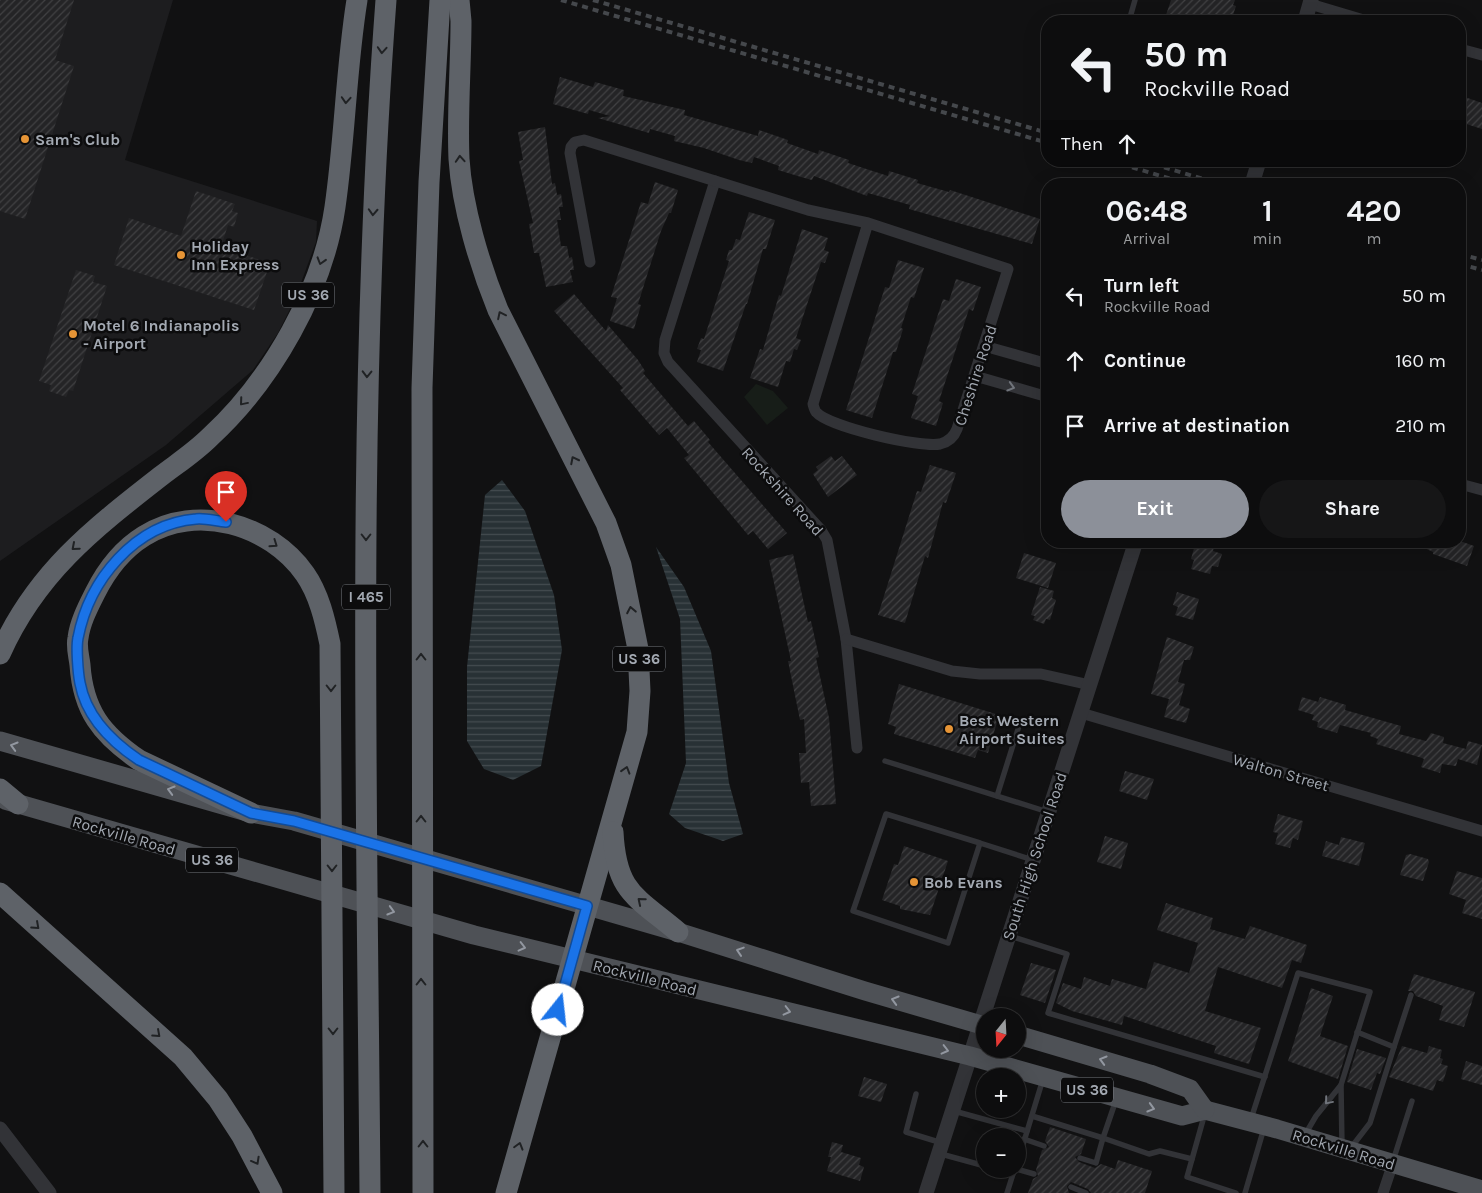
<!DOCTYPE html>
<meta charset="utf-8">
<style>
body{margin:0;font-family:Karla,sans-serif;background:#161617;color:#f1f3f6;height:100vh;display:flex;flex-direction:column;font-size:19px;white-space:nowrap}
*{box-sizing:border-box;margin:0}
p{font-size:16px;color:#9a9c9e}
.icon{flex:none;width:28px;height:28px;fill:none;stroke:currentColor;stroke-width:2;stroke-linecap:round;stroke-linejoin:round}
.map{position:relative;flex:1;overflow:hidden}
.sheet{position:absolute;left:1041px;top:178px;width:425px;height:370px;display:flex;flex-direction:column;background:#0d0d0e;border-radius:20px;box-shadow:0 5px 20px #0002,0 0 0 1px #2d2d2e}
.sheet>*{flex:none}
.hud{position:absolute;left:1041px;top:15px;width:425px;height:152px;border-radius:20px;box-shadow:0 5px 20px #0002,0 0 0 1px #2d2d2e;background:#0d0d0e;color:#f1f3f6;overflow:hidden}
.needle{width:32px;rotate:198deg}
.controls{position:absolute;left:976px;top:1008px;display:grid;gap:10px}
.controls a{display:grid;place-items:center;width:50px;height:50px;border-radius:50%;background:#0d0d0e;box-shadow:0 5px 20px #0002,0 0 0 1px #2d2d2e;font-size:25px}
.pin{position:absolute;display:grid;place-items:center;width:42px;height:42px;color:#fff;margin:-51px -21px;border-radius:50% 50% 50% 0;rotate:-45deg;box-shadow:0 0 5px #0007}
.pin .icon{rotate:45deg}
.me{position:absolute;width:55px;margin:-28px;rotate:16deg;stroke-linejoin:round;filter:drop-shadow(0 0 4px #0008)}
.turn{display:flex;align-items:center;gap:18px;height:105px;padding:0 20px;font-size:22px}
.turn .icon{width:65px;height:65px;stroke-width:2.5}
.turn b{display:block;font-size:35px;line-height:42px}
.then{display:flex;align-items:center;height:48px;padding:0 20px;background:#0003;gap:10px;font-size:19px}
.eta{display:flex;justify-content:space-evenly;align-items:center;height:85px;text-align:center}
.eta b{font-size:30px;font-weight:700;line-height:35px}
.action{display:flex;gap:10px;margin-top:auto;padding:10px 20px}
.action a{flex:1;height:58px;border-radius:30px;background:#8c9099;color:#fff;font-size:20px;font-weight:700;line-height:58px;text-align:center}
.action a+a{background:#161617;color:#f1f3f6}
ul{padding:0;list-style:none}
li{display:flex;align-items:center;gap:15px;height:65px;padding:0 20px}
li div{flex:1}
li b{display:block;font-size:19px}
li em{font-style:normal}
.map>svg:first-child{display:block}
.built{fill:#1d1d1f}
.park{fill:#171d18}
.water{fill:url(#water-rules)}
.building{fill:url(#building-hatch)}
.lines{fill:none;stroke-linecap:round;stroke-linejoin:round}
.service{stroke:#323337;stroke-width:5.5}
.minor{stroke:#323337;stroke-width:11}
.tertiary{stroke:#323337;stroke-width:15}
.primary{stroke:#4e5156;stroke-width:19}
.motorway{stroke:#5e6268;stroke-width:21}
.rail{stroke:#45484c;stroke-width:4;stroke-dasharray:6 5;stroke-linecap:butt}
.oneway{stroke:#202224}
.oneway2{stroke:#70747b}
.oneway3{stroke:#9297a0}
.route-casing{stroke:#114b97;stroke-width:12}
.route{stroke:#1a73e8;stroke-width:9}
.poi-dot{fill:#e59436;stroke:#0c0c0d;stroke-width:2}
.labels{text-anchor:middle;stroke-width:5;stroke-linejoin:round;paint-order:stroke}
.shield{fill:#0c0c0d;stroke:#767a80;stroke-width:1}
.shield-label{font-size:15px;font-weight:bold;fill:#a3a9b2}
.poi-label{font-size:16px;font-weight:bold;fill:#a3a9b2;stroke:#0c0c0d;text-anchor:start}
.street-label{font-size:16px;fill:#a3a9b2;stroke:#0c0c0d}
</style>
<div class="map">
<svg width="1482" height="1193" viewBox="0 0 1482 1193">
<defs>
<pattern id="water-rules" width="6" height="5" patternUnits="userSpaceOnUse" patternTransform="scale(1.25)"><rect width="6" height="5" fill="#283135"/><path d="M0 2.5h6" fill="none" stroke="#444c50"/></pattern>
<pattern id="building-hatch" width="6" height="6" patternUnits="userSpaceOnUse" patternTransform="scale(1.25)"><rect width="6" height="6" fill="#242426"/><path d="M-1 1l2-2M0 6l6-6M5 7l2-2" fill="none" stroke="#414143"/></pattern>
</defs>
<rect width="100%" height="100%" fill="#111112"/>
<!-- built -->
<path class="built" d="M0,0h173l-48,160 192,61 -1,21 -21,57 -17,34 -25,37 -87,75 -166,116z"/>
<!-- park -->
<path class="park" d="M756,384l17,7 15,17 -21,17 -23,-28z"/>
<!-- water -->
<g class="water">
<path d="M502,480l23,31 29,84 8,55 -21,116 -28,14 -29,-11 -17,-28v-74l18,-172z"/>
<path d="M656,547l28,40 27,64 18,132 14,51 -20,7 -38,-13 -16,-14 17,-51 -6,-144z"/>
</g>
<!-- building -->
<g class="building">
<path d="M0,0h74l-19,60 19,6 -49,153 -25,-8z"/>
<path d="M1171,0h64l-2,5 3,1 -5,15h-67z"/>
<path d="M560,77l33,10 2,-5 29,8 -1,6 62,14 -1,5 74,21 1,-6 29,10 -1,3 31,11 1,-4 30,10 -1,3 40,13 1,-5 29,9 -1,3 32,9 1,-2 90,29 -8,25 -123,-35 1,-4 -42,-12 -1,3 -53,-20 -2,4 -11,-3 -23,-7 1,-4 -25,-9 -2,6 -13,-3 -35,-12 -30,-7 1,-5 -25,-7 -1,4 -51,-15 12,-2 -21,-6 -1,4 -35,-10z"/>
<path d="M1462,96l20,7v26l-22,-7z"/>
<path d="M545,127l7,57 3,-1 2,12 4,-1 2,13h-4l2,13h-4l4,26h6l2,12 3,-1 2,13h-4l3,12 -27,5 -7,-34h-5l-5,-29 4,-1 -14,-62 4,-1 -5,-28z"/>
<path d="M655,182l23,8 -7,23h-2l-8,18 -23,73 3,1 -7,24 -24,-8 7,-23 -6,-1 30,-95 7,2z"/>
<path d="M196,191l39,13 -3,7 6,2 -4,14 -6,-2 -7,22 49,16 -16,47 -140,-45 15,-47 52,18z"/>
<path d="M749,212l26,8 -9,29h-3l-16,55h-1l-23,67 -26,-9 4,-12 -4,-1 4,-11 3,1 25,-78 -3,-1 3,-10h3l4,-11 4,1z"/>
<path d="M802,229l26,9 -4,12 5,2 -4,11 -4,-1 -25,76 5,2 -4,10 -3,-1 -4,13 -4,-1 -8,26 -28,-9 10,-29 3,1 16,-55 2,1z"/>
<path d="M898,260l26,8 -10,30 -3,-1 -10,31 2,1 -7,23h-3l-21,66 -26,-8 39,-123 4,1z"/>
<path d="M76,270l19,6 -2,6 14,4 -34,105 -4,-1 -3,7 -17,-6 2,-6 -12,-4z"/>
<path d="M956,279l25,8 -8,24 -4,-2 -30,92 4,2 -7,23 -25,-8 7,-22 -6,-2 31,-95 6,2z"/>
<path d="M574,294l32,37 2,-6 30,35 7,11 -2,2 45,53 6,-5 16,19 -2,2 79,91 -19,16 -15,-18 -5,4 -64,-77 5,-3 -22,-27 -8,7 -39,-45 3,-2 -69,-77z"/>
<path d="M831,456l4,5 7,-5 15,19 -29,22 -15,-23 5,-4 -2,-3z"/>
<path d="M930,465l26,8 -10,30 -3,-1 -15,56 -3,-2 -20,67 -27,-8 39,-124 4,1z"/>
<path d="M1196,541l18,6 -1,4 9,3 -4,13 -6,-1 -2,8 -19,-5 3,-9 -3,-1z"/>
<path d="M1410,541h50l14,5 -7,20 -34,-12v-2z"/>
<path d="M1024,553l32,10 -8,25 -32,-10z"/>
<path d="M793,554l15,68 3,-1 8,36 -3,1 13,60 7,86 -25,2 -2,-24 -8,1 -2,-30h7l-2,-34 -4,1 -12,-59h3l-22,-101z"/>
<path d="M1040,587l14,4 -2,7 4,2 -6,20 -4,-1 -2,5 -11,-4 2,-4 -4,-1z"/>
<path d="M1177,592l22,7 -6,21 -18,-5 3,-8 -5,-2z"/>
<path d="M1167,637l27,10 -4,13h-6l-6,22 7,2 -6,21 11,4 -4,14 -22,-6 5,-18 -18,-5z"/>
<path d="M899,684l100,31 -11,38 -10,-3 -3,8 -81,-24 2,-7 -8,-3z"/>
<path d="M1302,697l16,5 2,-5 26,8 -1,5 56,16 -2,8 27,7 5,-8 13,4 -1,6 23,6 2,-8 14,4 -5,20 -19,-6 -2,7 -14,-2 -2,9 -19,-6 3,-8 -2,-1 -46,-14 2,-5 -8,-3 1,-3 -31,-8 -3,8 -20,-6 1,-5 -6,-2 2,-5 -16,-5z"/>
<path d="M1125,771l29,8 -7,21 -28,-9z"/>
<path d="M1278,814l25,7 -5,19 -5,-2 -3,10 -15,-4 3,-11 -5,-1z"/>
<path d="M1105,836l23,7 -7,26 -24,-7z"/>
<path d="M1341,837l24,6 -6,23 -37,-10 4,-15 13,4z"/>
<path d="M904,846l44,15 -18,54 -30,-6v-3l-18,-6 12,-36 4,1z"/>
<path d="M1410,854l18,5 1,3 -6,19 -23,-6 6,-20z"/>
<path d="M1457,871l25,7v41l-20,-6 4,-13 -17,-6z"/>
<path d="M1166,903l47,15 -3,11 35,10 5,-13 57,19 -6,18 -9,-3 -10,28 -64,-21 -13,44 56,17 -12,36 -35,-11 2,-7 -92,-30 -2,9 -50,-14 -16,-8 7,-20 18,6 3,-12 26,9 2,-7 34,10 8,-27 35,11 9,-30 -41,-13z"/>
<path d="M1031,963l25,7 -11,33 -25,-8z"/>
<path d="M1414,974l61,18 -11,35 -25,-7 4,-14 -27,-10 -3,-5h-5z"/>
<path d="M1311,988l22,8 -13,40 28,10 -10,33 -50,-18z"/>
<path d="M1402,1046l25,7 2,-7 13,4 -2,8 3,1 -2,5 7,2 -5,16 -6,-2 -4,11 -44,-14z"/>
<path d="M1357,1049l29,9 -6,16 -3,-1 -6,17 -24,-8z"/>
<path d="M1466,1061l16,5v19l-21,-6z"/>
<path d="M864,1077l23,7 -6,18 -23,-6z"/>
<path d="M1050,1127l36,12 -5,15 -6,3 4,5 16,6 6,-4 14,5 3,-9 34,11 -7,22h-54l-3,-4 -17,-7 -4,4 2,7h-41l5,-14 5,-3 -2,-6 6,-20 7,-3 -4,-6z"/>
<path d="M832,1142l11,3 -2,7 20,6 -2,7 5,2 -4,14 -33,-10 4,-14h-3z"/>
</g>
<g class="lines">
<!-- service -->
<g class="service">
<path d="M1129,21l6,-21"/>
<path d="M885,761l163,51"/>
<path d="M997,796l22,-70"/>
<path d="M980,843l-94,-29 -33,97 95,32 32,-100 53,17"/>
<path d="M1010,936l57,18 -19,59 217,64"/>
<path d="M1394,1047l17,-52"/>
<path d="M916,1094l-10,38 36,11"/>
<path d="M1116,1100l-13,38 46,16 11,-3 32,8"/>
<path d="M954,1111l73,20"/>
<path d="M1205,1113l-18,64 49,16"/>
<path d="M1032,1116l71,22 -7,25 -16,-5"/>
<path d="M1251,1119l47,-146 72,19 -29,93"/>
<path d="M1306,1133l10,-17 25,-31 1,61"/>
<path d="M1024,1139l20,7"/>
<path d="M1350,1149l20,-26 24,-76 -37,-15"/>
<path d="M941,1154l44,12"/>
<path d="M1018,1161l25,-82"/>
<path d="M1393,1161l19,-60"/>
<path d="M994,1169l19,5 2,-5"/>
<path d="M1016,1169l18,5"/>
<path d="M1071,1187l15,6"/>
<path d="M1007,1193l6,-19"/>
<path d="M1245,1193l19,-65"/>
</g>
<!-- minor -->
<g class="minor">
<path d="M1310,4l57,17"/>
<path d="M1460,49l22,6"/>
<path d="M715,181l-50,159 -1,13 4,9 153,168 6,10 19,99 11,109"/>
<path d="M590,262l-20,-109 1,-6 4,-5 9,-2 224,70 60,13 140,46 -51,160c-3,8 -9,13 -17,15 -20,4 -111,-17 -124,-32 -1,-1 -3,-7 -3,-8l55,-181"/>
<path d="M984,346l64,18"/>
<path d="M975,376l73,21"/>
<path d="M1460,484l22,6"/>
<path d="M846,639l106,32 28,3h61l49,11"/>
<path d="M1081,713l401,118"/>
<path d="M1383,1193l10,-30"/>
</g>
<!-- tertiary -->
<g class="tertiary">
<path d="M1305,21l6,-21"/>
<path d="M1252,184l7,-23"/>
<path d="M0,1129l49,64"/>
<path d="M926,1193l210,-652"/>
</g>
<!-- primary -->
<g class="primary">
<path d="M0,741l251,72 43,8 384,111 187,59 120,35"/>
<path d="M5,800l469,135 496,121 212,60 23,-6 72,19 205,61"/>
<path d="M1018,1035l132,39 40,15 15,21"/>
</g>
<!-- motorway -->
<g class="motorway">
<path d="M459,0l2,21c0,45 -4,92 -2,138 3,48 21,107 39,151l108,213 15,42 17,84 2,42 -3,41 -131,461"/>
<path d="M0,654c36,-81 93,-125 161,-178 17,-13 34,-24 49,-39 62,-57 113,-147 125,-230 10,-69 11,-139 22,-207"/>
<path d="M0,789l18,15"/>
<path d="M251,813l-112,-53c-38,-26 -56,-50 -59,-95 -1,-9 -4,-18 -2,-27 2,-16 10,-31 17,-45 11,-22 28,-44 49,-57 52,-33 126,-12 161,38 14,20 20,46 25,70l4,549"/>
<path d="M613,832c3,60 22,64 65,100"/>
<path d="M0,893l183,164 35,42 24,37 30,57"/>
<path d="M370,1193c-3,-398 -14,-796 16,-1193"/>
<path d="M423,1193l-1,-805 7,-206 11,-182"/>
</g>
<!-- rail -->
<g class="rail">
<path d="M561,0l487,143"/>
<path d="M593,0l455,133"/>
<path d="M1111,161l77,23"/>
<path d="M1143,161l77,23"/>
<path d="M1460,254l22,6"/>
<path d="M1460,264l22,6"/>
</g>
</g>
<!-- one-way arrows -->
<defs><path id="oneway-chevron" d="M-2-3.5L2.5 0L-2 3.5" fill="none" stroke-width="1.6" stroke-linecap="round" stroke-linejoin="round" transform="scale(1.25)"/></defs>
<g class="oneway">
<use href="#oneway-chevron" transform="translate(382 50) rotate(94)"/>
<use href="#oneway-chevron" transform="translate(346 100) rotate(94)"/>
<use href="#oneway-chevron" transform="translate(460 159) rotate(-94)"/>
<use href="#oneway-chevron" transform="translate(373 212) rotate(93)"/>
<use href="#oneway-chevron" transform="translate(321 261) rotate(107)"/>
<use href="#oneway-chevron" transform="translate(501 315) rotate(-116)"/>
<use href="#oneway-chevron" transform="translate(367 374) rotate(91)"/>
<use href="#oneway-chevron" transform="translate(243 402) rotate(130)"/>
<use href="#oneway-chevron" transform="translate(574 460) rotate(-117)"/>
<use href="#oneway-chevron" transform="translate(366 537) rotate(90)"/>
<use href="#oneway-chevron" transform="translate(274 544) rotate(35)"/>
<use href="#oneway-chevron" transform="translate(75 547) rotate(139)"/>
<use href="#oneway-chevron" transform="translate(631 610) rotate(-101)"/>
<use href="#oneway-chevron" transform="translate(421 657) rotate(-90)"/>
<use href="#oneway-chevron" transform="translate(331 688) rotate(90)"/>
<use href="#oneway-chevron" transform="translate(626 770) rotate(-73)"/>
<use href="#oneway-chevron" transform="translate(421 819) rotate(-90)"/>
<use href="#oneway-chevron" transform="translate(332 868) rotate(90)"/>
<use href="#oneway-chevron" transform="translate(641 901) rotate(-140)"/>
<use href="#oneway-chevron" transform="translate(36 926) rotate(42)"/>
<use href="#oneway-chevron" transform="translate(421 982) rotate(-90)"/>
<use href="#oneway-chevron" transform="translate(333 1031) rotate(90)"/>
<use href="#oneway-chevron" transform="translate(157 1034) rotate(42)"/>
<use href="#oneway-chevron" transform="translate(423 1144) rotate(-90)"/>
<use href="#oneway-chevron" transform="translate(519 1146) rotate(-74)"/>
<use href="#oneway-chevron" transform="translate(256 1161) rotate(61)"/>
</g>
<g class="oneway2">
<use href="#oneway-chevron" transform="translate(1011 387) rotate(16)"/>
<use href="#oneway-chevron" transform="translate(1328 1101) rotate(130)"/>
</g>
<g class="oneway3">
<use href="#oneway-chevron" transform="translate(14 746) rotate(-164)"/>
<use href="#oneway-chevron" transform="translate(171 790) rotate(-164)"/>
<use href="#oneway-chevron" transform="translate(391 911) rotate(16)"/>
<use href="#oneway-chevron" transform="translate(522 947) rotate(14)"/>
<use href="#oneway-chevron" transform="translate(740 951) rotate(-162)"/>
<use href="#oneway-chevron" transform="translate(895 1000) rotate(-164)"/>
<use href="#oneway-chevron" transform="translate(787 1011) rotate(14)"/>
<use href="#oneway-chevron" transform="translate(945 1050) rotate(14)"/>
<use href="#oneway-chevron" transform="translate(1103 1060) rotate(-164)"/>
<use href="#oneway-chevron" transform="translate(1151 1108) rotate(16)"/>
</g>
<g class="lines">
<defs>
<path id="route" d="M226,522c-10,-1 -21,-4 -30,-3 -61,5 -107,61 -118,119 -2,9 0,35 2,45 6,33 32,59 59,77l112,53 43,8 293,85 -29,104"/>
</defs>
<!-- route casing -->
<use href="#route" class="route-casing"/>
<!-- route -->
<use href="#route" class="route"/>
</g>
<!-- markers -->
<g class="poi-dot">
<circle cx="25" cy="139" r="5"/>
<circle cx="181" cy="255" r="5"/>
<circle cx="73" cy="334" r="5"/>
<circle cx="949" cy="729" r="5"/>
<circle cx="914" cy="882" r="5"/>
</g>
<g class="labels">
<!-- shield labels -->
<g class="shield">
<rect x="282" y="282.5" width="52" height="25" rx="4"/>
<rect x="342" y="584.5" width="48" height="25" rx="4"/>
<rect x="613" y="646.5" width="52" height="25" rx="4"/>
<rect x="186" y="847.5" width="52" height="25" rx="4"/>
<rect x="1061" y="1077.5" width="52" height="25" rx="4"/>
</g>
<g class="shield-label">
<text x="308" y="300">US 36</text>
<text x="366" y="602">I 465</text>
<text x="639" y="664">US 36</text>
<text x="212" y="865">US 36</text>
<text x="1087" y="1095">US 36</text>
</g>
<!-- poi labels -->
<g class="poi-label">
<text x="35" y="145">Sam's Club</text>
<text x="191" y="252">Holiday<tspan x="191" dy="18">Inn Express</tspan></text>
<text x="83" y="331">Motel 6 Indianapolis<tspan x="83" dy="18">- Airport</tspan></text>
<text x="959" y="726">Best Western<tspan x="959" dy="18">Airport Suites</tspan></text>
<text x="924" y="888">Bob Evans</text>
</g>
<!-- street labels -->
<g class="street-label">
<text transform="translate(975 375) rotate(-72)" y="6">Cheshire Road</text>
<text transform="translate(783 491) rotate(48)" y="6">Rockshire Road</text>
<text transform="translate(1281 772) rotate(16)" y="6">Walton Street</text>
<text transform="translate(124 835) rotate(16)" y="6">Rockville Road</text>
<text transform="translate(1034 856) rotate(-72)" y="6">South High School Road</text>
<text transform="translate(645 977) rotate(14)" y="6">Rockville Road</text>
<text transform="translate(1344 1149) rotate(17)" y="6">Rockville Road</text>
</g>
</g>
</svg>
<div class="controls">
<a><svg class="needle" viewBox="-14 -14 28 28"><path d="M0-13l5 13h-10z" fill="#e53935"/><path d="M0 13l5-13h-10z" fill="#9a9c9e"/></svg></a>
<a>+</a>
<a>−</a>
</div>
<div class="pin" style="left:226px;top:522px;background:#d93025"><svg class="icon" aria-label="arrive" viewBox="0 0 24 24"><path d="M6 21V4h12l-3 4 3 4H6"/></svg></div>
<svg class="me" style="left:558px;top:1010px" viewBox="-20 -20 40 40"><circle r="19" fill="#fff"/><path d="M0-13L10 11 0 6-10 11z" fill="#1a73e8"/></svg>
<div class="hud">
<div class="turn"><svg class="icon" aria-label="left" viewBox="0 0 24 24"><path d="M17 20v-9H6M10 6l-5 5 5 5"/></svg><div><b>50 m</b>Rockville Road</div></div>
<div class="then">Then<svg class="icon" aria-label="ahead" viewBox="0 0 24 24"><path d="M12 20V5M6 11l6-6 6 6"/></svg></div>
</div>
<section class="sheet">
<div class="eta">
<div><b>06:48</b><p>Arrival</p></div>
<div><b>1</b><p>min</p></div>
<div><b>420</b><p>m</p></div>
</div>
<ul>
<li><svg class="icon" aria-label="left" viewBox="0 0 24 24"><path d="M17 20v-9H6M10 6l-5 5 5 5"/></svg><div><b>Turn left</b><p>Rockville Road</p></div><em>50 m</em></li>
<li><svg class="icon" aria-label="ahead" viewBox="0 0 24 24"><path d="M12 20V5M6 11l6-6 6 6"/></svg><div><b>Continue</b></div><em>160 m</em></li>
<li><svg class="icon" aria-label="arrive" viewBox="0 0 24 24"><path d="M6 21V4h12l-3 4 3 4H6"/></svg><div><b>Arrive at destination</b></div><em>210 m</em></li>
</ul>
<div class="action"><a>Exit</a><a>Share</a></div>
</section>
</div>
